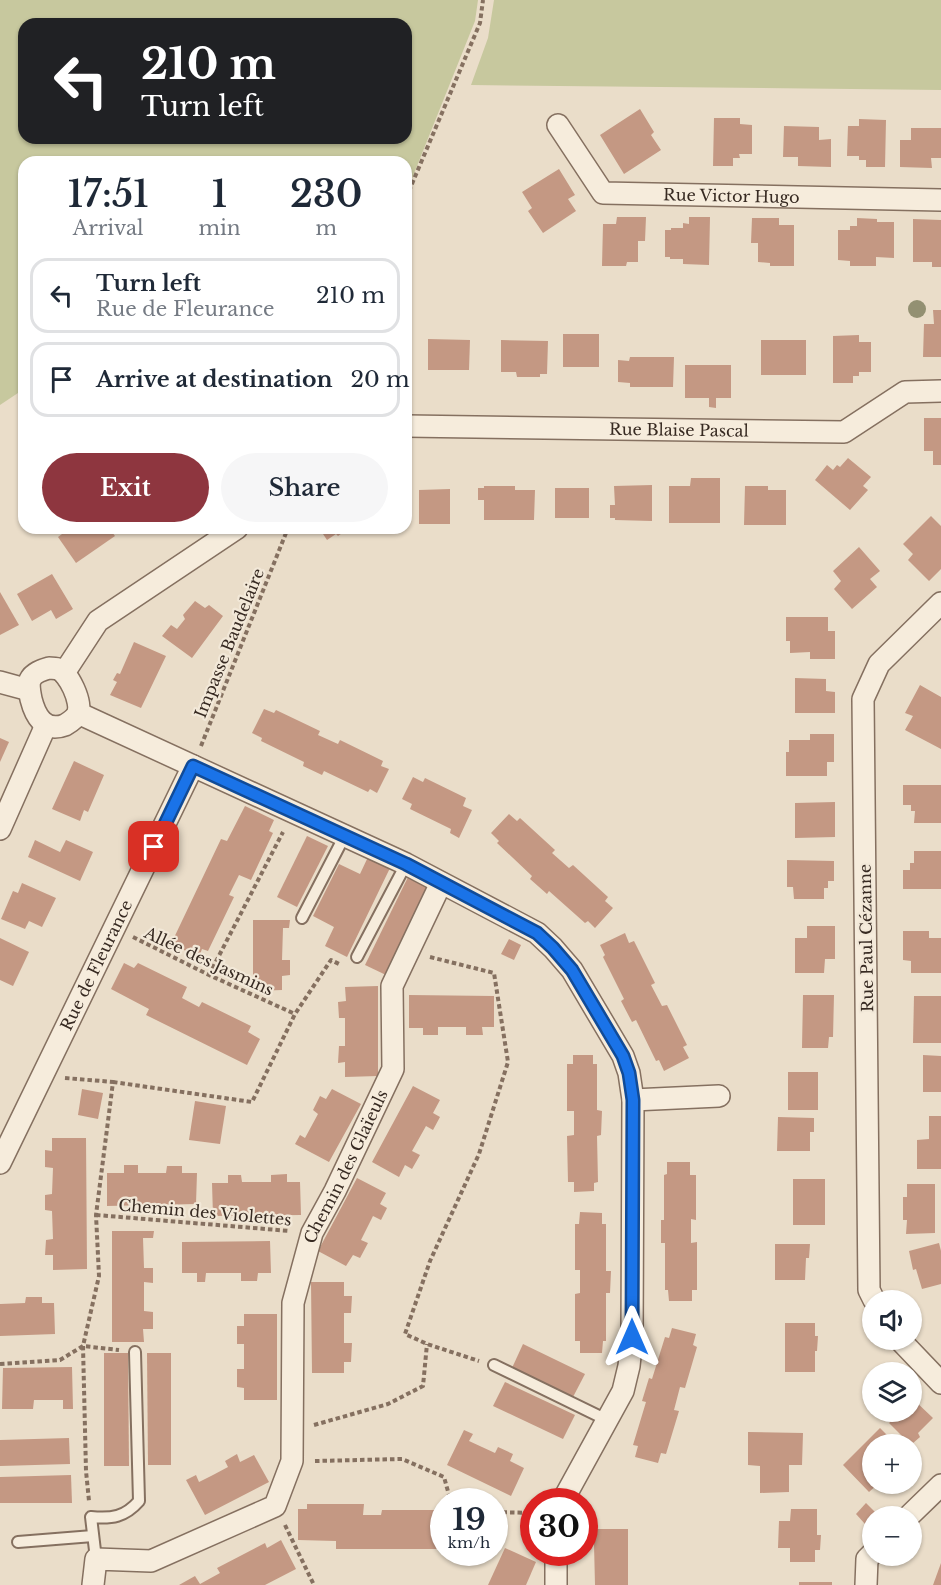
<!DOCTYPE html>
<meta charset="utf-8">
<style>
body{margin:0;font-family:"Libre Baskerville",serif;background:#f6f6f7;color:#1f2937;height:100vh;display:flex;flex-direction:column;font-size:22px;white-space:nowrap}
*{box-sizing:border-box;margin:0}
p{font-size:20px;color:#747a83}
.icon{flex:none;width:33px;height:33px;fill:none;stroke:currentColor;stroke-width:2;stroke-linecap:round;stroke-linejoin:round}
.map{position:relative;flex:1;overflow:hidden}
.panel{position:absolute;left:18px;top:156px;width:394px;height:378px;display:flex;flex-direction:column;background:#fff;border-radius:18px;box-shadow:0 2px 4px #0004}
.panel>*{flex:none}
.top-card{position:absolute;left:18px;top:18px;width:394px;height:126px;border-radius:18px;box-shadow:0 2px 4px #0004;background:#202124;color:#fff;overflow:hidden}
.fabs{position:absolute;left:862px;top:1290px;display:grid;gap:12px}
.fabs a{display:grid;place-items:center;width:60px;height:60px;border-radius:50%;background:#fff;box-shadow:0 2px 4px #0004;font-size:30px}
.speed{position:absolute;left:430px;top:1488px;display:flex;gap:12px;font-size:30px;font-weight:700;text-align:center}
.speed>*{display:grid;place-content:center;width:78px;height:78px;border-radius:50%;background:#fff;box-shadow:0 2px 4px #0004;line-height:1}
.speed small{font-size:15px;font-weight:400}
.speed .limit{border:9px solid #d22;background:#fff;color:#111}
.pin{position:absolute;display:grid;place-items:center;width:51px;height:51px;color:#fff;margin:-26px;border-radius:12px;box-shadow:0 3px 9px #0006}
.me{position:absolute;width:66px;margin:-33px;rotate:0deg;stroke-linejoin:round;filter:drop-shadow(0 0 4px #0008)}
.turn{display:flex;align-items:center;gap:21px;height:126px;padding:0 24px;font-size:27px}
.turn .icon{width:78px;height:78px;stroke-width:2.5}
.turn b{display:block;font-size:42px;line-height:51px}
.eta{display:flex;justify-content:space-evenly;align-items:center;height:102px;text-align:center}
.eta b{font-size:36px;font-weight:600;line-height:42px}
.button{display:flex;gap:12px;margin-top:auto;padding:12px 24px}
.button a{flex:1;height:69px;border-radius:36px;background:#8e363f;color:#fff;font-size:24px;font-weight:600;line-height:69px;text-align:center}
.button a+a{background:#f6f6f7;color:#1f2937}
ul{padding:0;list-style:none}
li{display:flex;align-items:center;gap:18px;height:75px;margin:0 12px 9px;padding:0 12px;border:3px solid #e0e1e3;border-radius:18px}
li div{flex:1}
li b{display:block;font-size:22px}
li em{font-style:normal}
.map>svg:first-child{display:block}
.green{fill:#c7c89e;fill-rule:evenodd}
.building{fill:#c49883}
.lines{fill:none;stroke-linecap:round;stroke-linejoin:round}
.lane-casing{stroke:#857060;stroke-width:14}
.street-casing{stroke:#857060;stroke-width:24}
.path{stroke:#857060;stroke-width:4;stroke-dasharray:4.5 3;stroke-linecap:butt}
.lane{stroke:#f6ecdc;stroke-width:10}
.street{stroke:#f6ecdc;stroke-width:21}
.tree{fill:#939072}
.route-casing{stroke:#114b97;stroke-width:15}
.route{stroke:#1a73e8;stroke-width:10}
.labels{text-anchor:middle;stroke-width:4.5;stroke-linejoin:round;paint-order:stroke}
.street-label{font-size:16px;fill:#372a22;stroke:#f2e8d8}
</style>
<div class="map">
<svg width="941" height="1585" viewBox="0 0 941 1585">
<rect width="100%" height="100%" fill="#eaddc9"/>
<!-- green -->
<g class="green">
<path d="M0,0h478l-3,21 -68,170 -1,-29h-382v227l-24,16zM24,24h382v114h-382z"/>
<path d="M494,0h447v90l-470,-5 17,-47z"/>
</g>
<!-- building -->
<g class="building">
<path d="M640,109l14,23 -3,3 10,15 -37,24 -24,-39z"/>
<path d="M714,118h26v6l12,1v29h-13l1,4h-7v8h-20z"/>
<path d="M859,119l27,1 -1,47h-19v-7h-7v-4h-12l1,-30h11z"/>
<path d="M784,126l35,1v13l12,-1v28l-33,-1v-9h-15z"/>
<path d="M911,128h30v30h-10l1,10 -32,-1v-27h11z"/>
<path d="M559,169l16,26 -7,4 8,12 -33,22 -15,-22 4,-3 -10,-16z"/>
<path d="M617,217h29l-1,24h-7v21h-11l-1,4h-24l1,-42h13z"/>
<path d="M689,217h21l-1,48 -26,-1v-5h-13v-2h-5v-27h6v-2h12v-5l6,1z"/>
<path d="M752,218h27v7h15v41h-24v-3l-12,-1v-19h-7z"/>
<path d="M857,218l20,1v3h17v36l-18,-1v9h-26v-5l-12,-1v-30h12v-4h7z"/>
<path d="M913,219l28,1v47h-9v-5h-19z"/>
<path d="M933,310h8v47h-18l1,-33h10z"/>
<rect x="563" y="334" width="36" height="33"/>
<path d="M859,335v7h12v30h-12v4h-6v7h-20v-47z"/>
<path d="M428,339l42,1 -1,30h-41z"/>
<path d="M501,340l47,1 -1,33h-7v3h-23l-1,-5h-15z"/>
<rect x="761" y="340" width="45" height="35"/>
<path d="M630,357h44l-1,30h-43v-4l-12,-1v-22l11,1z"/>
<path d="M685,365h46v33h-15v10l-7,-1v-9h-24z"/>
<path d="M924,418h17v47h-8v-14h-9z"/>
<path d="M848,458l23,19 -8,9 5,4 -18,20 -35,-30 12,-15 6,5 4,-5 3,2z"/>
<path d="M691,478h29v45h-51v-37h21z"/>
<path d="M652,485v36l-37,-1v-2h-5v-13h5l-1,-19z"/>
<path d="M484,486h31v4h20l-1,30h-50v-20h-6v-12h6z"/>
<path d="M745,486h23v4h18v35h-42z"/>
<rect x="555" y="488" width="34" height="30"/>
<path d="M450,489v35h-31v-34z"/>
<path d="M931,516l10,10v43l-12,12 -21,-21 5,-6 -10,-10z"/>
<path d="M70,528h39l6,8 -39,27 -18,-26z"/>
<path d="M319,528h30l-11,8 -2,-2 -9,6z"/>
<path d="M859,547l21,24 -10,8 7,8 -25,22 -18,-20 7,-8 -8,-10z"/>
<path d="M52,574l21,35 -17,10 -5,-9 -19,11 -15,-27z"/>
<path d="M0,592l19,33 -19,10z"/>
<path d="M195,601l10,7 4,-3 14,11 -31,42 -30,-22 9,-11 6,4 8,-10 -2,-4z"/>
<path d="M786,617h42v14h7v28h-25v-7l-20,1v-12h-4z"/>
<path d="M134,642l32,14 -25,52 -31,-13 7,-13 -4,-2 4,-7 3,1z"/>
<path d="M795,678l31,1v12l9,1v21h-40z"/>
<path d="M920,685l21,12v52l-36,-19 8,-14 -8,-3z"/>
<path d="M264,709l10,4 2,-3 44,21 -2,4 20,9 2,-4 43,21 -2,5 8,3 -12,24 -7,-4 -2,3 -44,-21 -2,4 -19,-9 1,-4 -43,-21 1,-3 -10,-5z"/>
<path d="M810,734h24v28h-7v14h-41v-24h3v-12h21z"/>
<path d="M0,738l9,4 -9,20z"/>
<path d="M74,761l30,14 -16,37 -4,-2 -4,11 -28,-12z"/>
<path d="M413,777l10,5 2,-4 41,20 -3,8 9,4 -13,28 -9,-5 1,-4 -41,-20 2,-5 -10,-5z"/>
<path d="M903,785h38v38h-27l1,-12h-4v-6h-8z"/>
<path d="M835,802v35l-40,1v-35z"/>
<path d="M245,806l29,14 -5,11 4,2 -22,47 -12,-5 -10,20 5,2 -26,54 -6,-2 -3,8 -28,-13 50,-105 6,2z"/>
<path d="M509,814l8,7 3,-3 35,32 -3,3 17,15 4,-3 35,32 -3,4 8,7 -18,20 -7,-7 -3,2 -36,-32 -2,3 -17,-15 2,-3 -35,-33 2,-2 -8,-8z"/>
<path d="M307,836l21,10 -31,61 -20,-10z"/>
<path d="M35,840l25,12 6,-12 27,12 -13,29 -52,-24z"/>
<path d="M914,851h27v38h-38v-19h7v-7h4z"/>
<path d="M368,857l22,11 -43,89 -22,-11 9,-19 -21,-11 26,-52 21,10z"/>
<path d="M787,860l47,1v20h-6v7h-4v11h-30l-1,-12h-6z"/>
<path d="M408,877l21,10 -43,88 -21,-10z"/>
<path d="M22,883l34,15 -14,29 -13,-6 -4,8 -24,-10 12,-28 5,2z"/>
<path d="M253,920h37l-1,8h-6l-1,32h8v15l-8,1v14l-29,1z"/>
<path d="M807,926h28v33h-10l-1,14h-29v-35h12z"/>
<path d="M903,931h26v7h12v35h-30v-12l-8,-1z"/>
<path d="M625,933l4,10 5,-2 21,42 -4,2 11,21 5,-1 20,40 -4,2 6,11 -25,13 -5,-11 -3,1 -20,-41 -4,2 -11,-21 3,-2 -21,-42 2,-2 -5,-10z"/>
<path d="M0,938l29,14 -16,34 -13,-6z"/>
<path d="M509,939l12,6 -7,15 -13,-6z"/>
<path d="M124,963l10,5 4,-5 49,24 -5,11 17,9 3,-5 49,24 -3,6 12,7 -13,26 -101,-50 3,-6 -38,-20z"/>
<path d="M378,986v90l-33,1v-15l-7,1 1,-17h6v-28h-6l-1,-16 8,-1 -1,-14z"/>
<path d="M409,995l85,1v31h-12l1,8h-17v-8h-28v8h-15v-7h-14z"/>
<path d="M803,995h31l-1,42h-4l-1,11h-26z"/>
<path d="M914,996h27v47h-28z"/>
<path d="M573,1055h20v9h4v46l5,1 -1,24 -4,1 1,46 -4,1v8l-20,1v-10h-6l-1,-46 7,-1v-24h-7v-47h6z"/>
<path d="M923,1055l18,1v36h-18z"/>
<rect x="788" y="1072" width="30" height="38"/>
<path d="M413,1086l27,14 -7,13 7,4 -7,13 -7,-4 -14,25 8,4 -8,14 -7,-4 -6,12 -27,-15z"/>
<path d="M82,1089l21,4 -5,26 -20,-4z"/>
<path d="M332,1089l29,15 -32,58 -34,-18 5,-9 5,3 13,-24 -5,-4 7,-14 6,3z"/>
<path d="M195,1101l31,5 -6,38 -31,-4z"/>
<path d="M929,1116h12v53h-24v-29l12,-1z"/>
<path d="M778,1117l36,1v14h-4v19h-33z"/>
<path d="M52,1138h34l1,131 -34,1v-15h-8l1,-15 7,-1 -1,-28 -7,-1v-15l7,-1 1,-26 -8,-1v-17l7,1z"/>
<path d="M667,1162h23v13h6v45l-5,-1v24l6,-1v48h-5v11h-23l-1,-11h-3v-47h-4v-23h3v-45l3,-1z"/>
<path d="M124,1165h14v8h28l1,-7h15v7h15l-1,31 -89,2v-33h17z"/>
<path d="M287,1174v8h13l1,33 -88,1 -1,-33h16v-8h13l1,7h29v-7z"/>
<path d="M357,1178l29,15 -6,11 7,4 -6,12 -8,-4 -12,24 7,3 -8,15 -7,-3 -7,11 -28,-15z"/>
<rect x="793" y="1179" width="32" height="46"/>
<path d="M907,1184h28v49l-29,1 1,-14h-4v-23h4z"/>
<path d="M580,1212l22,1v11h4v47h5l-1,22h-4v48h-3l-1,12h-22v-12h-5v-47l5,-1v-23h-5v-46h4z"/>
<path d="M112,1231h42l-1,7h-10l1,30h9v15l-9,-1v29l9,1v17h-10l1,13h-32z"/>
<path d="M270,1241l1,32h-13l-1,8h-16v-8h-35l-1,9h-8v-9h-15v-31z"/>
<path d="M939,1243l2,8v33l-19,5 -6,-20 -3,1 -4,-19z"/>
<path d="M775,1244h35l-1,14h-3l-1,22h-30z"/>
<path d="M311,1282h33v14h8l-1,17h-7v30h8l-1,19h-7v11h-32z"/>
<path d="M26,1297h16v6h12l1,31 -55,2v-32l25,-1z"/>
<path d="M244,1314h33v86h-33v-12l-7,-1v-18h7v-25h-7v-18h7z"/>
<path d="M785,1323h30v13h3l-1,15h-2v21h-30z"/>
<path d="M672,1328l24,6 -3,11 4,2 -12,41 -5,-1 -6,23 5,1 -13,43 -5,-1 -3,10 -23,-6 3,-11 -5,-1 13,-43 -4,-1 7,-23 3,1 13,-42 4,1z"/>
<path d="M523,1344l62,30 -12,23 -61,-29z"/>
<path d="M104,1353h24l1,113h-25z"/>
<path d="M147,1353h24v112h-23z"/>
<path d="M72,1367l1,42h-10v-9h-29l-1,9h-31l1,-41z"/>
<path d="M505,1382l70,33 -12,24 -70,-33z"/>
<path d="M913,1399l20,19 -15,15 2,4 -8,7h-2l-21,-21 12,-11h11v-12z"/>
<path d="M880,1428l16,16h-23v40h5l-9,8 -26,-27z"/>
<path d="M464,1430l9,4 -4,7 26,12 3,-6 15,7 -3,7 14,7 -13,28 -64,-31z"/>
<path d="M748,1432l55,1 -1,32h-13v27l-29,1v-27l-12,-1z"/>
<path d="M69,1438l1,26 -70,2v-26z"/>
<path d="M237,1454l3,8 14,-7 15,27 -64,33 -19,-35 10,-5 3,7 14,-7 15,-8 -3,-6z"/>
<path d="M71,1475l1,28h-72v-26z"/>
<path d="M866,1503l10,10 -11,11 -9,-10z"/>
<path d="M307,1504h57l-1,11h18l1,-5h62v39h-108v-8l-38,-1v-31h9z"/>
<path d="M791,1509h26v26h4l-1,15h-5v12h-25v-14h-12l1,-27h11z"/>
<path d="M589,1529h39v56h-33l-1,-41h-5z"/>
<path d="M281,1540l15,29 -31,16h-86l16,-9 5,8 20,-11 -3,-5 48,-25 2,5z"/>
<path d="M505,1548l31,14 -10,23h-38z"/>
<path d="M941,1563v22h-8z"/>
<rect x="799" y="1582" width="33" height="3"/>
</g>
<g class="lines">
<defs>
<g id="lane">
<path d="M302,918l43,-83"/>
<path d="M357,957l49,-93"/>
<path d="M494,1365l113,55"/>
<path d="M18,1542l75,-6"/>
<path d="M96,1559l-5,-42c21,2 34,0 48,-16l-4,-149"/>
</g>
<g id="street">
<path id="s1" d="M558,125l45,68 338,7"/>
<path id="s2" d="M406,426l438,6 61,-40 36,-1"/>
<path d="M49,668c2,0 6,0 9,1 11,4 24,33 20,44 -2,5 -8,9 -13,12 -21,8 -30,-10 -34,-26 -1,-6 -3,-13 -1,-19 3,-7 12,-10 19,-12z"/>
<path d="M64,673l34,-52 139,-93"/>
<path d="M0,682l29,8"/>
<path d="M78,713l328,151 131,69 16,15 19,22 51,86 6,17 4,27 -1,237 -3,29 -6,25 -61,111"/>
<path d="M0,829l46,-104"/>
<path d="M633,1100l86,-4"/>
<path id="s3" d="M0,1163l193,-397"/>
<path d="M874,1300l-5,-10 -6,-591 16,-35 62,-61"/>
<path d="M900,1340l41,43"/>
<path d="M909,1516l32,-31"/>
<path d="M556,1552v33"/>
<path id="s4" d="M93,1585l3,-26 55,2 124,-55 17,-45 1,-158 19,-70 23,-42 58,-122 -1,-83 49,-103"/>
<path d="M866,1585l1,-26 6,-6"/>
</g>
</defs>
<!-- lane casing -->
<use href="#lane" class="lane-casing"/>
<!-- street casing -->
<use href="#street" class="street-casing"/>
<!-- path -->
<g class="path">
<path d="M406,198l74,-175 3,-23"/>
<path d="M201,746l87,-218"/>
<path d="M133,937l76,38 86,39"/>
<path d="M430,957l64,16 14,89 -29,92 -49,107 -25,73 22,10 52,17"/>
<path d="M209,975l74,-143"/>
<path d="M65,1078l48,4 -17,133 3,61 -16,70 3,125 3,30"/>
<path d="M113,1082l139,20 43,-88 36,-54 10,5"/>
<path d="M96,1215l194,16"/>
<path d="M0,1364l60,-4 23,-14 36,4"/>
<path d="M314,1425l74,-21 35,-18 4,-42"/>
<path d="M315,1461l87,-2 42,18 5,18 14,7"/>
<path d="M495,1512l39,1"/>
<path d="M285,1525l29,60"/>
</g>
<!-- lane -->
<use href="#lane" class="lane"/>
<!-- street -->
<use href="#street" class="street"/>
</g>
<!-- trees -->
<circle class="tree" cx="917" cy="309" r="9"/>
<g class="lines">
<defs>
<path id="route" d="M154,847l39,-81 213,98 131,69 16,15 19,22 51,86 6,17 4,27 -1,237"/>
</defs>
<!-- route casing -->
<use href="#route" class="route-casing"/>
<!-- route -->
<use href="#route" class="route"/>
</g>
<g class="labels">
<!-- street labels -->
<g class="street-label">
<text dy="6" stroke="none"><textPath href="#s1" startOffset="210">Rue Victor Hugo</textPath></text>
<text dy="6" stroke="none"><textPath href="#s2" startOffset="273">Rue Blaise Pascal</textPath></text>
<text transform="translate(229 643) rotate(-68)" y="6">Impasse Baudelaire</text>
<text transform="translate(866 938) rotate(-91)" y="6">Rue Paul Cézanne</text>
<text transform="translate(209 961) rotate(25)" y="6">Allée des Jasmins</text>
<text dy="6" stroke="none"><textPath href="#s3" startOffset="220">Rue de Fleurance</textPath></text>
<text dy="6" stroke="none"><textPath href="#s4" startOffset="570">Chemin des Glaïeuls</textPath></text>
<text transform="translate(205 1212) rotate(5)" y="6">Chemin des Violettes</text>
</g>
</g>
</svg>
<div class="fabs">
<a><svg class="icon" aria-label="sound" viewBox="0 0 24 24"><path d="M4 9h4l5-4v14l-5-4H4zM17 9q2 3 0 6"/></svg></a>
<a><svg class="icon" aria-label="layers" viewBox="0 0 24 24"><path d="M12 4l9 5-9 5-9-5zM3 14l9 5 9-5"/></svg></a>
<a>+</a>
<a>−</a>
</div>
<div class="speed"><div>19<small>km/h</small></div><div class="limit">30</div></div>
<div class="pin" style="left:154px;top:847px;background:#d93025"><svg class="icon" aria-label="arrive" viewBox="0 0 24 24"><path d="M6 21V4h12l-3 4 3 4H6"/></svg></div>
<svg class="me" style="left:632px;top:1337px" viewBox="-20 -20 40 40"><path d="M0-17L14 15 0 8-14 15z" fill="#1a73e8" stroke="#fff" stroke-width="4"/></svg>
<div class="top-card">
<div class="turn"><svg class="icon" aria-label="left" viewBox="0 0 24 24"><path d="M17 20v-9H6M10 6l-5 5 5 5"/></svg><div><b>210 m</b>Turn left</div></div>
</div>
<section class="panel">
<div class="eta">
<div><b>17:51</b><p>Arrival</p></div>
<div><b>1</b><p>min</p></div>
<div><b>230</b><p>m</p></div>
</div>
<ul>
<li><svg class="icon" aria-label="left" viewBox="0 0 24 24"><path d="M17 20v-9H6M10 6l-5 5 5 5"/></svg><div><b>Turn left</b><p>Rue de Fleurance</p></div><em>210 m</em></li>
<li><svg class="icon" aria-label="arrive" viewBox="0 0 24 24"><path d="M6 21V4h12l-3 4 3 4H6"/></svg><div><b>Arrive at destination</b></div><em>20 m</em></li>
</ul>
<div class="button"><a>Exit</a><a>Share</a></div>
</section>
</div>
